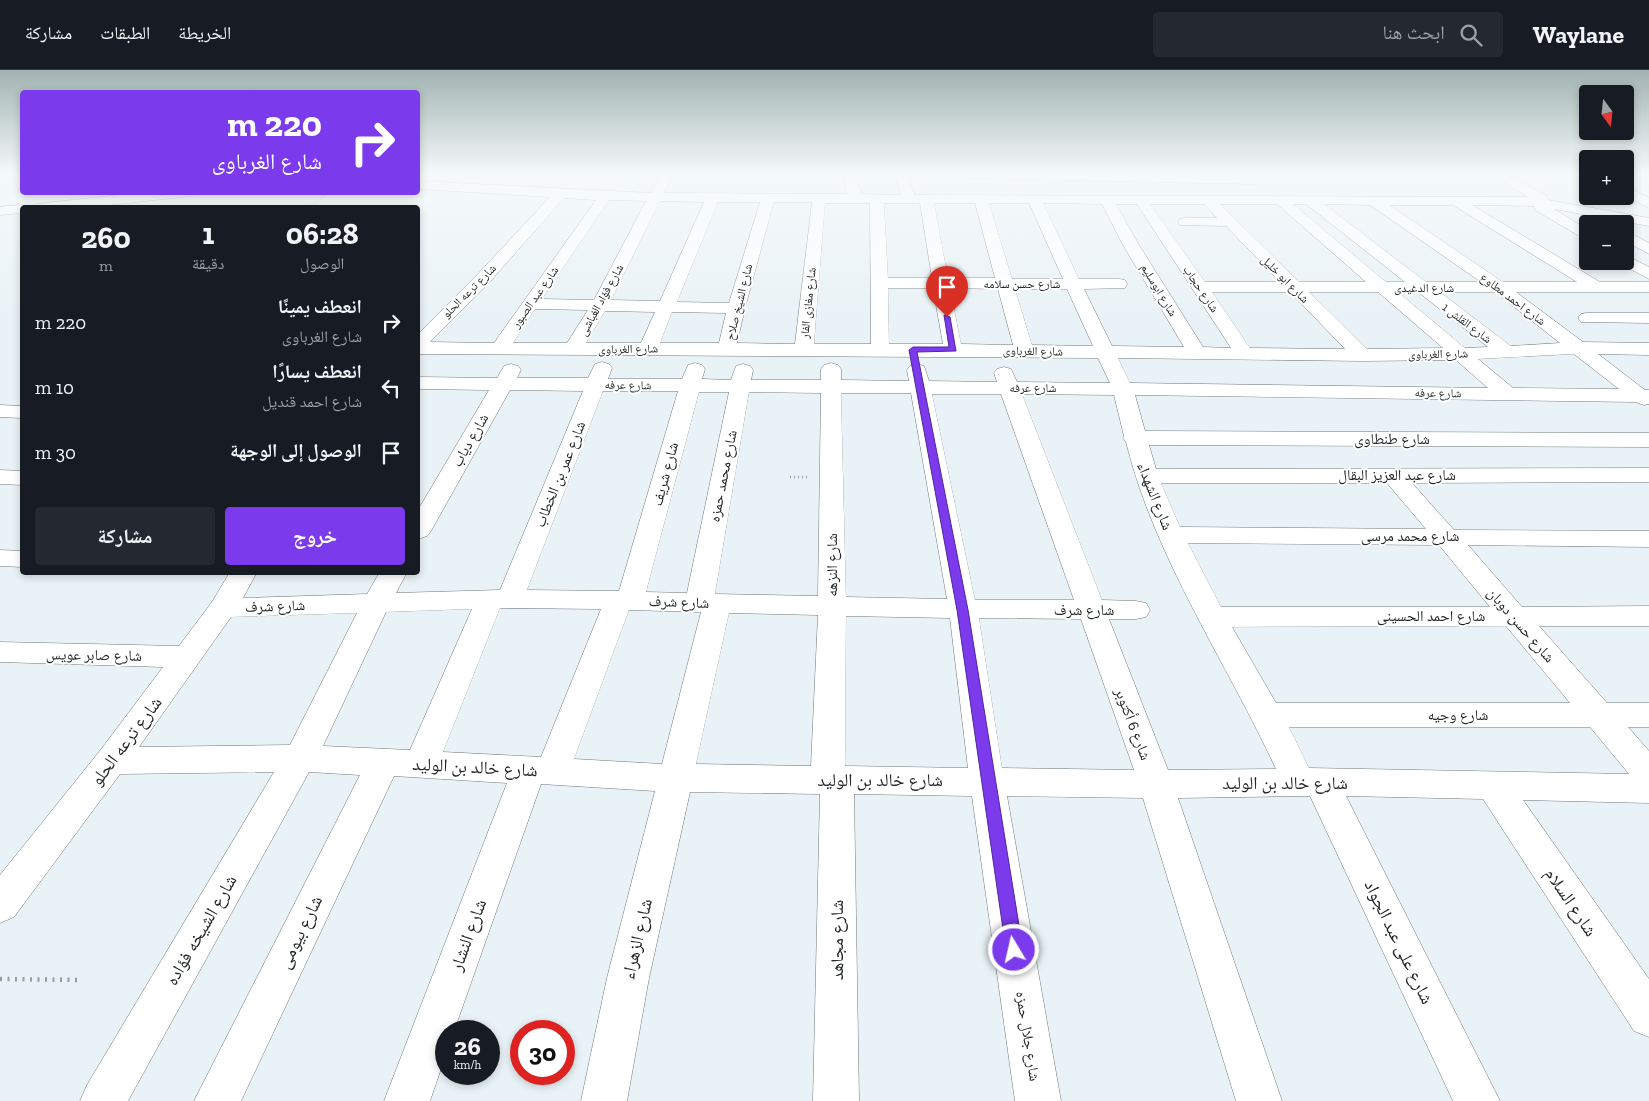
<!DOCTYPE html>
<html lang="ar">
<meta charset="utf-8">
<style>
body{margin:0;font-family:"Zilla Slab","Noto Naskh Arabic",serif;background:#242831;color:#f1f3f6;direction:rtl;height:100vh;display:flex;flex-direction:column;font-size:19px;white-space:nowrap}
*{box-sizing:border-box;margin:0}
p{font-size:16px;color:#9ea1a6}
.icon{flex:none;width:28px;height:28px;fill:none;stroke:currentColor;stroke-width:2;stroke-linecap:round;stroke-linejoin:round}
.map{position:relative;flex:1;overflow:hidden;direction:ltr}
.side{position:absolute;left:20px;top:135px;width:400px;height:370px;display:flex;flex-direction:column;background:#171b24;border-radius:5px;box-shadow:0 2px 8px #0003;direction:rtl}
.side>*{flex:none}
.top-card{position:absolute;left:20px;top:20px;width:400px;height:105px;border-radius:5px;box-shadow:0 2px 8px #0003;direction:rtl;background:#7c3aed;color:#fff;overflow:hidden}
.needle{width:32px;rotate:165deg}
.fabs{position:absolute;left:1579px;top:15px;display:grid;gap:10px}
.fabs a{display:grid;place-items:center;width:55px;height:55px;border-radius:5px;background:#171b24;box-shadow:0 2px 8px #0003;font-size:25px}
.speed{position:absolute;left:435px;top:950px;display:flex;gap:10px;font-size:25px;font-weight:700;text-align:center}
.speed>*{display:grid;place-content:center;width:65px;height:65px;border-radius:50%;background:#171b24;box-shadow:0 2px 8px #0003;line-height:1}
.speed small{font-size:12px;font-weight:400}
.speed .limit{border:8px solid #d22;background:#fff;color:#111}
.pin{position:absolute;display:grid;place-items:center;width:42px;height:42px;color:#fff;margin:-51px -21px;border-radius:50% 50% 50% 0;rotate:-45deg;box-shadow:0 0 5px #0007}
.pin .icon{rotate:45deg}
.me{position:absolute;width:55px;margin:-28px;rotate:351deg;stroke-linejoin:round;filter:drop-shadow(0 0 4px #0008)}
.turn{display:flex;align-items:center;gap:18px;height:105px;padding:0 15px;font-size:22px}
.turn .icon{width:65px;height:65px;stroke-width:2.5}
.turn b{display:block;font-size:35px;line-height:42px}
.eta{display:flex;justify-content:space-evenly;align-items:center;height:85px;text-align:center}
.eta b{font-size:30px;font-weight:700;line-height:35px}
.primary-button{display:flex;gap:10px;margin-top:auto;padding:10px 15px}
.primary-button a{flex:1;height:58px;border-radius:5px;background:#7c3aed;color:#fff;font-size:20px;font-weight:700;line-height:58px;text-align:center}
.primary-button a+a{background:#242831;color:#f1f3f6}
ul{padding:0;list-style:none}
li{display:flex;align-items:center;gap:15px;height:65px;padding:0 15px}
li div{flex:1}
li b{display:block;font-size:19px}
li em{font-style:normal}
header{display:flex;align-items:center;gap:30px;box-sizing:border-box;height:70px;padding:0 25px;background:#171b24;border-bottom:1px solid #363941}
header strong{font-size:24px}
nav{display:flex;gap:28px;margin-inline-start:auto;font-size:18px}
.search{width:350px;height:45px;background:#242831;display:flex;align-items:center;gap:12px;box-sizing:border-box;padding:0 18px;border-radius:5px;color:#9ea1a6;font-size:19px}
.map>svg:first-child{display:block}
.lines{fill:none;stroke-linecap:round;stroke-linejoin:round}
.minor-casing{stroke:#71797d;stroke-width:1}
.path-far2{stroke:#969d9f;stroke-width:2;stroke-dasharray:0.5 2;stroke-linecap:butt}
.path-far1{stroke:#969d9f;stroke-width:2.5;stroke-dasharray:1 3;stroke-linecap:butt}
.path{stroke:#969d9f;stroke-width:4.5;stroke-dasharray:2 5.5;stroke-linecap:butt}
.minor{fill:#fff;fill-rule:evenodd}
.route{fill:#7c3aed;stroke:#51269a}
.labels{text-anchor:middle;stroke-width:4;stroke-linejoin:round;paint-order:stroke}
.far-street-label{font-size:12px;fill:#232728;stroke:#fff}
.street-label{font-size:15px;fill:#232728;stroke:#fff}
.near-street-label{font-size:18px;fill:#232728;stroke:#fff}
</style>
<header>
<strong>Waylane</strong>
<div class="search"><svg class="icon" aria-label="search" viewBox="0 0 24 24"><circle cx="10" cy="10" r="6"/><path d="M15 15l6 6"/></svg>ابحث هنا</div>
<nav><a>الخريطة</a><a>الطبقات</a><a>مشاركة</a></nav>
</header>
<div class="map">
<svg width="1649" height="1031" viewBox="0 0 1649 1031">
<rect width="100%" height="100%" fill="#e9f2f6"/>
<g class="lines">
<defs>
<g id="minor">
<path d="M660,104h13l-9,19 183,1 -4,-20h12l6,20 40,1 -7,-21h12l9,21 613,2 -37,-23h16l40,22 1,4 101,18v8l-95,-17 34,21v11l-53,-31 -1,-4 -62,-1 128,77h49v10h-133l67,50 66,1v12l-51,-1 47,36h4v14l-5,1 -9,-3 -500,-7 10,36 504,2v14l-500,-2 7,24 493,-1v14l-237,1 42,47 195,1v16l-181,-2 54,62 127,-1v20h-110l68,77h42v24h-21l21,24v52l-126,-3 126,179v58l-15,-6 -151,-232 -137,-3 154,305h-47l-143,-305 -132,2 104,303h-46l-93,-303 -136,-2 54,305h-46l-43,-305 -118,-2 5,307h-46l7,-307 -130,-2 -41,186 -22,123h-46l26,-123 48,-187 -114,-7 -87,247h-8v23l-16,47h-46l123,-318 -113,-7 -153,325h-47l166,-326 -51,-3 -181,329h-48l7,-16 187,-313 -154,2 -106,143 -14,6v-48l99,-123 64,-85 -163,-5v-20l179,4 33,-44 18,-30h27l-14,26 124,-4 13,-22h27l-11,21 104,-3 83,-199 -73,-1 -79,141 -4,5 -9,3v-29l71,-120 -71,-1v-12l79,1 7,-12 7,-2 7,2 3,4 -4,8h71l7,-14 7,-2 7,2 3,4 -4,11h74l6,-14 7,-2 7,2 3,4 -3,10 29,1 5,-14 7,-2 7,2 3,4 -2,10h70v-11l3,-4 7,-2 7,2 3,4v11l68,1 -2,-11 3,-4 7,-2 7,2 5,15 68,1 -3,-9 3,-4 7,-2 7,2 6,13 93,1 -12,-25 -680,-4v-20l58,-58 74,-79 -132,-8v-8l233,12zM564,128l32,2 -102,143 -64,-1 58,-58zM609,130l37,1 -52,99 -52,-1zM660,131l44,1 -44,99 -49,-1zM718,132h42l-31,101 -52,-1zM774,132h38l-17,142 -58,-1 8,-35zM825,133h45l1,141h-57zM884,133h36l12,75h-44zM934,133h41l20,75h-47zM989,133h40l34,76h-51zM1043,133l59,1 21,41 61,102 -72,-1 -28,-57 41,-1 2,-4 -2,-4 -6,-1h-40zM1116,134h21l94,144 -28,-1 -64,-102zM1150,134h54l13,14h-32l-5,1 -2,3 2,3 46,1 54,56h-75zM1220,134h57l89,78h-67zM1293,134h13l99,78h-19zM1324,134l46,1 111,77h-55zM1389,135h64l124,77h-74zM888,218h45l10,56h-54zM950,218l48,1 15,56 -52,-1zM1015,219h52l26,57 -61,-1zM1212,222h78l55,57 -95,-1zM1309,222h69l65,56 -76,1zM1398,222h20l70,55 -23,1zM1440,222h55l65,51 -49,3zM535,239l53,1 -21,33h-54zM605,241l50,1 -14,31h-55zM672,242l54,1 -7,30h-59zM1574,284l45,35 -106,-1 -35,-29zM1118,288l244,3 94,-1 32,28 -358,-5zM603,321h75l-59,200 -92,-1zM699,322h30l-42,201 -41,-1zM749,322l72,1 -3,203 -103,-2zM841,323h70l36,206 -101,-2zM932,324h69l73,206h-99zM1022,324l92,1 10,41 -1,2 3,4c29,117 100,219 150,327l-108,1 -59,-151h27l10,-2 4,-7 -4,-7 -10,-2 -34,-1zM1161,413h226l39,46 -246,-2zM1188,473l251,2 51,62h-269zM500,538l101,1 -60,148 -98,-5zM472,539l-62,141 -87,-4 63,-134zM629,540l72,2 -39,152 -88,-5zM357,543l-67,132 -151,2 92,-130zM729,543l89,2 -7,151 -115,-2zM846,546l104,2 18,150 -123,-2zM979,548l102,1 53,151 -132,-2zM1506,556l64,77h-294l-44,-76zM1289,657h301l39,47 -320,-6z"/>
<path d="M959,104l294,2 7,4 -7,4 -288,-6z"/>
<path d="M1625,118l7,1 17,9v10l-24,-12z"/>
<path d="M147,122h50l-6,4 -109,12h-52l7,-4z"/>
<path d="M22,135l6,3h-6v5l-22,2v-8z"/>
<path d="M1625,160l24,13v11l-24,-13z"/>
<path d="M1625,185l24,12v12l-30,-16 -1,-2h7z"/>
<path d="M1587,243h62v10l-68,-1 -3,-4 3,-4z"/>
<path d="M0,335l22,1v12l-22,-1z"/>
<path d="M0,400l22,1v14l-22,-1z"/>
<path d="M0,480l22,1v16l-22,-1z"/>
</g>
</defs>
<!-- minor casing -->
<use href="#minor" class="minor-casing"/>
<!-- path-far2 -->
<path class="path-far2" d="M308,138l22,-16"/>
<!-- path-far1 -->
<path class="path-far1" d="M790,407h17"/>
<!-- path -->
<path class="path" d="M0,909l80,1"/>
<!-- minor -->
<use href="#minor" class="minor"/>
</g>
<!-- sky -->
<linearGradient id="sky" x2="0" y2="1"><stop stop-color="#a1b3b1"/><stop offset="0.42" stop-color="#f5f9fb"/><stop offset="1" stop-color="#f5f9fb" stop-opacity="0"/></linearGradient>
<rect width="1649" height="248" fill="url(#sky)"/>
<!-- route -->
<path class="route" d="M944,245l6,2 6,34 -39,1 51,258 55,340 -3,6 -6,2 -6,-2 -2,-6 -49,-340 -48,-260 4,-3h36z"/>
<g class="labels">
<!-- far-street labels -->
<g class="far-street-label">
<text transform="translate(1285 209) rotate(45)" y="4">شارع ابو خليل</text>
<text x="1022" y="218">شارع حسن سلامه</text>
<text x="1424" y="222">شارع الدغيدى</text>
<text transform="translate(1201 219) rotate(56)" y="4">شارع حجاب</text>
<text transform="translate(1159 220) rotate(59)" y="4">شارع ابوسليم</text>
<text transform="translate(469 221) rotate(-45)" y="4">شارع ترعه الحلو</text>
<text transform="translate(535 227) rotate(-55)" y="4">شارع عبد الصبور</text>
<text transform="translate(1513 229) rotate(37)" y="4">شارع احمد مطاوع</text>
<text transform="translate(601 230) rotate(-61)" y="4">شارع فؤاد الغباشى</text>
<text transform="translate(739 232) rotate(-76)" y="4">شارع الشيخ صلاح</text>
<text transform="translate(808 233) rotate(-84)" y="4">شارع مغازى الفار</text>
<text transform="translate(1467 253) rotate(37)" y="4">شارع القلش 1</text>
<text transform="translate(628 279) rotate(-1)" y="4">شارع الغرباوى</text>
<text transform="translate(1033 281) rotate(1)" y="4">شارع الغرباوى</text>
<text transform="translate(1438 284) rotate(-1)" y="4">شارع الغرباوى</text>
<text transform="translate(628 315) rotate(1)" y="4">شارع عرفه</text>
<text x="1033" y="322">شارع عرفه</text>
<text transform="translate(1438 323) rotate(1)" y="4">شارع عرفه</text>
</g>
<!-- street labels -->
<g class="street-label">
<text x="1392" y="374">شارع طنطاوى</text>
<text transform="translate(470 370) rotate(-60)" y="5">شارع دياب</text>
<text transform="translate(560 404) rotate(-68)" y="5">شارع عمر بن الخطاب</text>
<text transform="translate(665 404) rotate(-75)" y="5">شارع شريف</text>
<text x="1397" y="410">شارع عبد العزيز البقال</text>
<text transform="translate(723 406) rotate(-79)" y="5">شارع محمد حمزه</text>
<text transform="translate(1155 426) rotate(68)" y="5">شارع الشهداء</text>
<text x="1410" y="471">شارع محمد مرسى</text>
<text transform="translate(832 495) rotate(-90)" y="5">شارع النزهه</text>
<text transform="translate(679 532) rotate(2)" y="5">شارع شرف</text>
<text transform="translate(275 536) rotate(-2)" y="5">شارع شرف</text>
<text x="1084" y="545">شارع شرف</text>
<text x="1431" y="551">شارع احمد الحسينى</text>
<text transform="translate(1521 555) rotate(49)" y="5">شارع حسن دوبان</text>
<text transform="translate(94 585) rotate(1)" y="5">شارع صابر عويس</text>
<text x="1458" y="650">شارع وجيه</text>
<text transform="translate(1133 654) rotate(69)" y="5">شارع 6 أكتوبر</text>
<text transform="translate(1028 966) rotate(81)" y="5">شارع جلال حمزه</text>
</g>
<!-- near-street labels -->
<g class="near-street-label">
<text transform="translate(126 671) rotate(-53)" y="6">شارع ترعه الحلو</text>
<text transform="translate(475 697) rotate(3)" y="6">شارع خالد بن الوليد</text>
<text x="880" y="716">شارع خالد بن الوليد</text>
<text x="1285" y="719">شارع خالد بن الوليد</text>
<text transform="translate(1571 832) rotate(56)" y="6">شارع السلام</text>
<text transform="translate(201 860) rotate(-60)" y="6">شارع الشيخه فؤاده</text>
<text transform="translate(300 862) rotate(-64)" y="6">شارع بيومى</text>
<text transform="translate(468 865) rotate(-70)" y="6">شارع النشار</text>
<text transform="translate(637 869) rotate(-77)" y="6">شارع الزهراء</text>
<text transform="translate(837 870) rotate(-90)" y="6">شارع مجاهد</text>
<text transform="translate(1399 872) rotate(64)" y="6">شارع على عبد الجواد</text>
</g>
</g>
</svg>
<div class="fabs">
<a><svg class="needle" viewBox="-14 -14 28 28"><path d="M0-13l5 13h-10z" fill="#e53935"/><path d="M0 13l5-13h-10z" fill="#9ea1a6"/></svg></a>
<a>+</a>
<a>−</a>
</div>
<div class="speed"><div>26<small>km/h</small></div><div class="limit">30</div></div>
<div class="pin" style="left:947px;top:247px;background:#d93025"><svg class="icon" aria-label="arrive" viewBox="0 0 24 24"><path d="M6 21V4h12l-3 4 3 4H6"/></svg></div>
<svg class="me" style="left:1014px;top:880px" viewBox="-20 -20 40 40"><circle r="17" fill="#7c3aed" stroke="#fff" stroke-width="3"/><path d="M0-11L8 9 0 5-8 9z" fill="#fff"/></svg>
<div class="top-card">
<div class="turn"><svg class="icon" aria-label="right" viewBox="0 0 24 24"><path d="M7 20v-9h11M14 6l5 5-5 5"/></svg><div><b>220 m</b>شارع الغرباوى</div></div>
</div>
<section class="side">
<div class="eta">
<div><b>06:28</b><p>الوصول</p></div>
<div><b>1</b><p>دقيقة</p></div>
<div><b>260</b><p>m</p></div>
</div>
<ul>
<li><svg class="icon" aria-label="right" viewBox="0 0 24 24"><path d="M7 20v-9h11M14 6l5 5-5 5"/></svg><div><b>انعطف يمينًا</b><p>شارع الغرباوى</p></div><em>220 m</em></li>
<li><svg class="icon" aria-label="left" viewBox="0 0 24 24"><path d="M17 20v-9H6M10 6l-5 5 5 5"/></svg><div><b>انعطف يسارًا</b><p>شارع احمد قنديل</p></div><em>10 m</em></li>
<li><svg class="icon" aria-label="arrive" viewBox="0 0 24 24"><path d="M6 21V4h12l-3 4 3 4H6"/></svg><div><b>الوصول إلى الوجهة</b></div><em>30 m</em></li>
</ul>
<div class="primary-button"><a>خروج</a><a>مشاركة</a></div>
</section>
</div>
